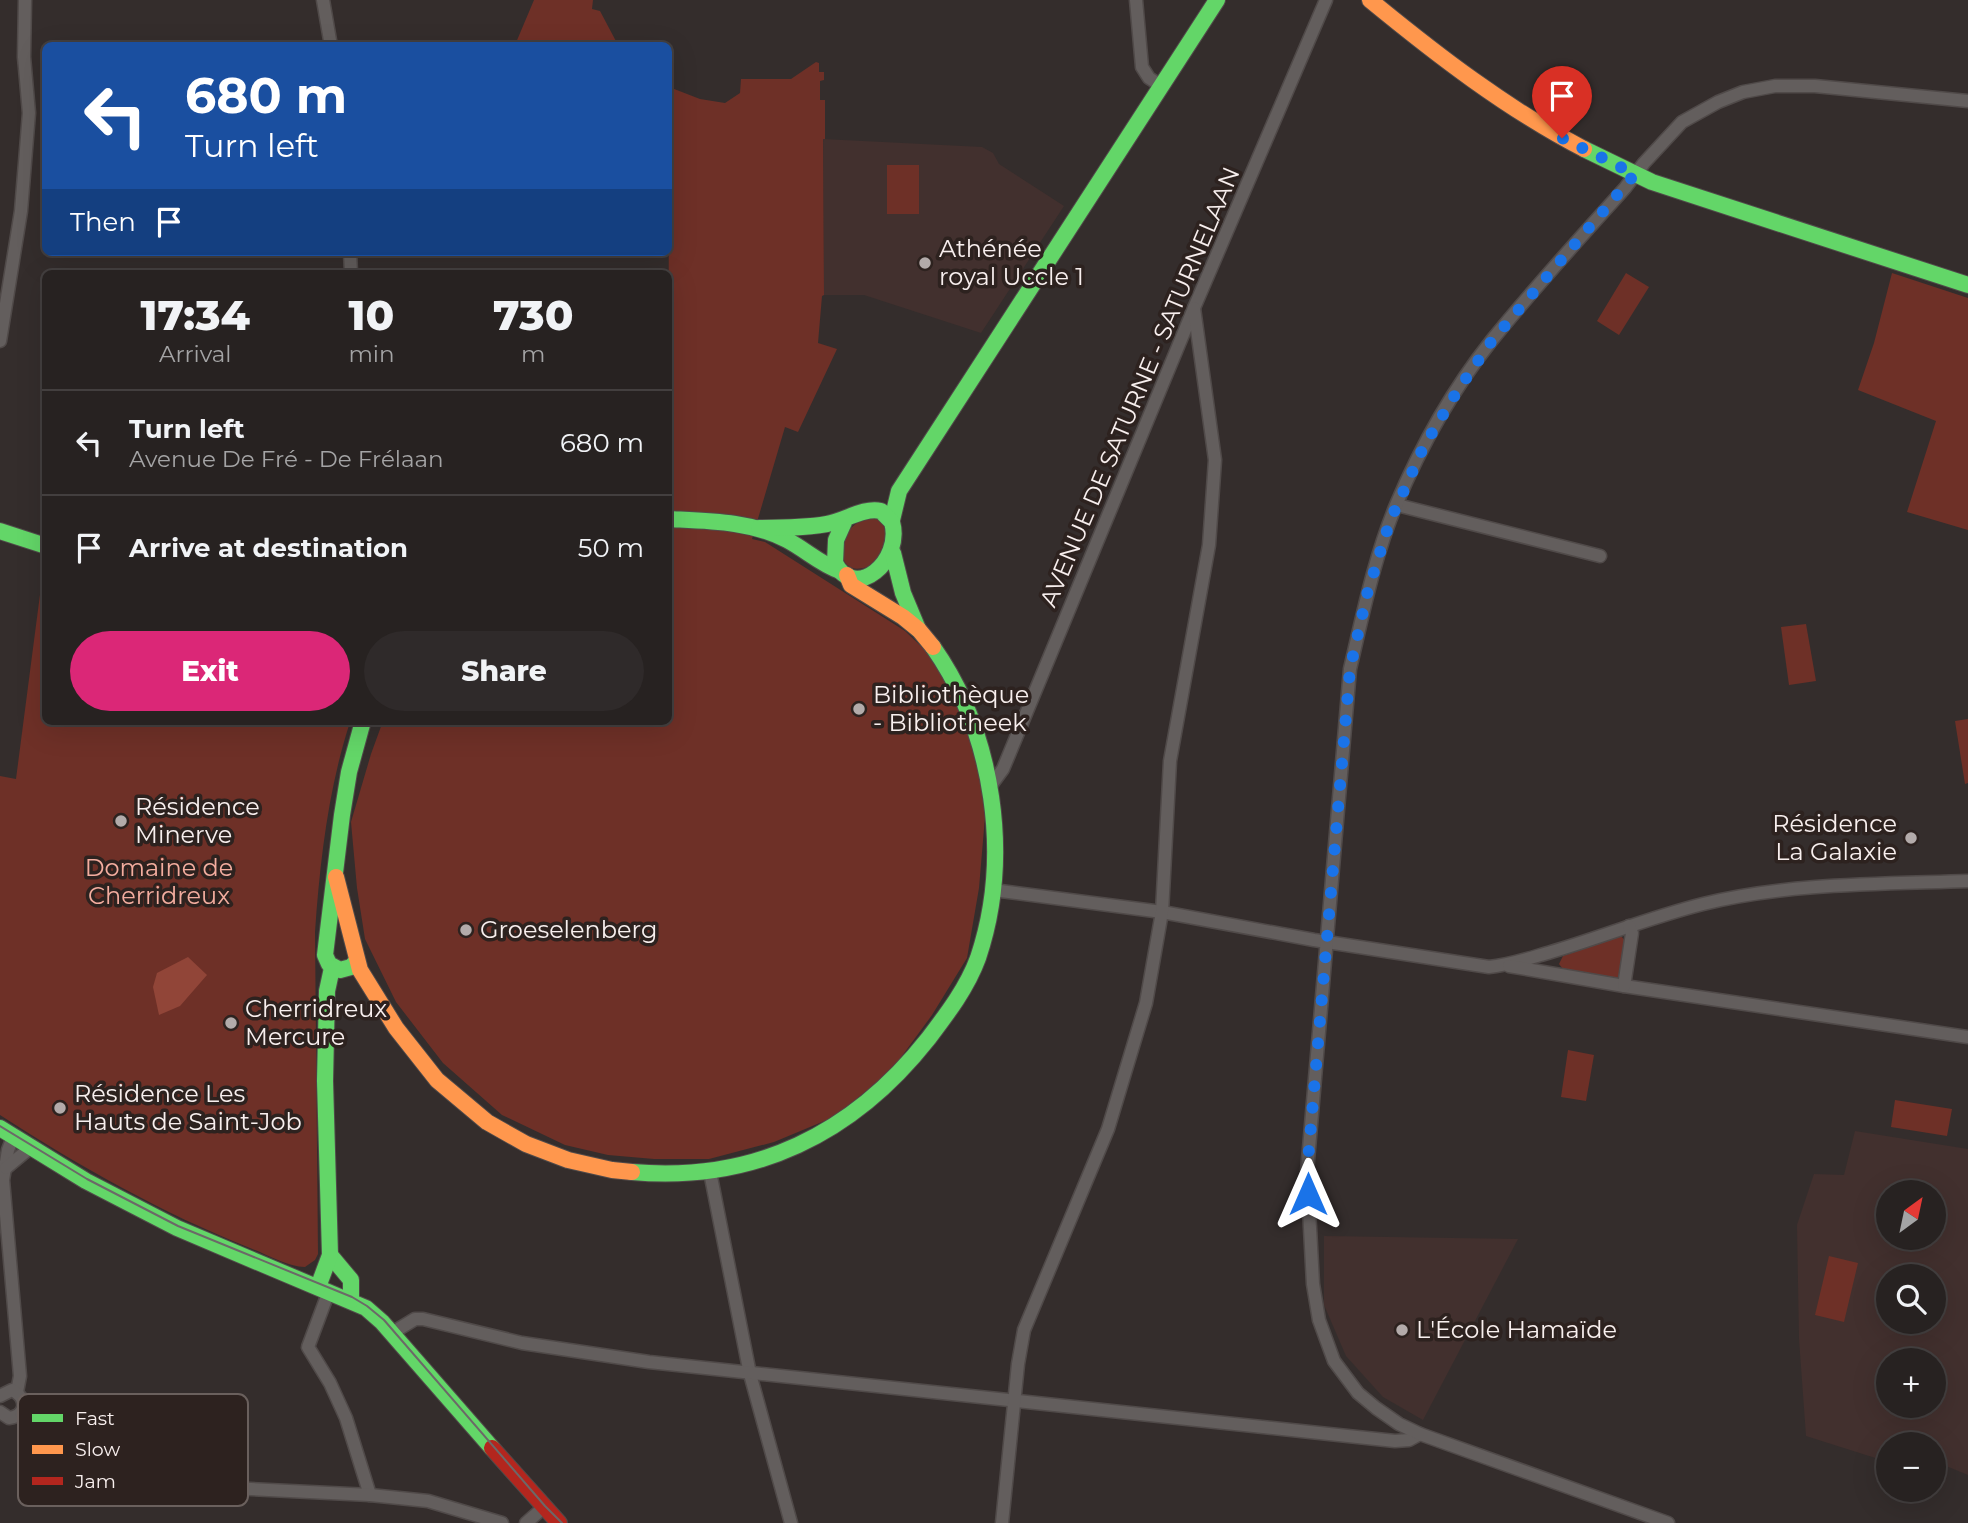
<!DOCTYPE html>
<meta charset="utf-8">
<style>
body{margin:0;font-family:Montserrat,sans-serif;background:#2f2a2a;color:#f1f3f6;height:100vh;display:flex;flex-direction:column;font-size:26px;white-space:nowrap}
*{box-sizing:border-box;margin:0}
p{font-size:23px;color:#a4a4a5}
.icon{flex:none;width:38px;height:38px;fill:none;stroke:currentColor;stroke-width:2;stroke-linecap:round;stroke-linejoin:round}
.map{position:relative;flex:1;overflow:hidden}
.panel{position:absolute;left:42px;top:270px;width:630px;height:455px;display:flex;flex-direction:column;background:#272221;border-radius:10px;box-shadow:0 7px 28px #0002,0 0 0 2px #433f3f}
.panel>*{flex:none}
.hud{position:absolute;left:42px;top:42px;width:630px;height:214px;border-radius:10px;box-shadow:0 7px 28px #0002,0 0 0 2px #433f3f;background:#1a4fa0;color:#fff;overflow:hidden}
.needle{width:46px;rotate:33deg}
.buttons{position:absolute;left:1876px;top:1180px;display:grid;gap:14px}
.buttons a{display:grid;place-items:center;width:70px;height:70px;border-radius:50%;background:#272221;box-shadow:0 7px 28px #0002,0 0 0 2px #433f3f;font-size:35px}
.pin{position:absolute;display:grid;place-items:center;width:60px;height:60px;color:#fff;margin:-72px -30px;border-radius:50% 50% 50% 0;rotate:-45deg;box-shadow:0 0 7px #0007}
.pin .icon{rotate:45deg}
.me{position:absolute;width:77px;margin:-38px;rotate:0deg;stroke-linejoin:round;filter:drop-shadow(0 0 5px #0008)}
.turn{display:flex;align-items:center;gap:24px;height:147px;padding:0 28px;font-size:32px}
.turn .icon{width:91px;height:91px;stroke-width:2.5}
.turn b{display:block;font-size:49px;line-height:60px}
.then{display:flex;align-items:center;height:66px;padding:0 28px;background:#0003;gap:14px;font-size:26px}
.eta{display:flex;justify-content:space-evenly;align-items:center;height:119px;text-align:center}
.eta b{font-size:42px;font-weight:800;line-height:49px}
.primary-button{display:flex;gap:14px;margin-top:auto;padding:14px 28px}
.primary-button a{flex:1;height:80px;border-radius:42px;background:#db2777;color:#fff;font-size:28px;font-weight:800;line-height:80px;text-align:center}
.primary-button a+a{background:#2f2a2a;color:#f1f3f6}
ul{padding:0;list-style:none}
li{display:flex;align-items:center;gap:21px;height:105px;padding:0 28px;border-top:2px solid #433f3f}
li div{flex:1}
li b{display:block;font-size:26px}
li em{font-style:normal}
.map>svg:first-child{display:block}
.built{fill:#42302e;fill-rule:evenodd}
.green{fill:#6e3027}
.water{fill:#914538}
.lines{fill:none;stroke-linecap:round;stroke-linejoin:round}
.street-casing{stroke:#504a49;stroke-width:15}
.fast-casing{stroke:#504a49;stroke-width:18}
.slow-casing{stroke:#504a49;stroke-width:18}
.jam-casing{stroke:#504a49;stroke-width:18}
.street{stroke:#635e5d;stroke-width:12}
.fast{stroke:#63d668;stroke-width:16}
.slow{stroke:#ff974d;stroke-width:16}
.jam{stroke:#b3261e;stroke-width:16}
.tram{stroke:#6c6868;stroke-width:2}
.route{stroke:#1a73e8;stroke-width:12;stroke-dasharray:0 21.6}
.poi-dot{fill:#b3abaa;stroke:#2d221f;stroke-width:2.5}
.labels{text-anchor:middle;stroke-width:7;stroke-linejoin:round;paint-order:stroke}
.poi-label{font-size:24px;fill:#f8efee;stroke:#2d221f;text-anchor:start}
.street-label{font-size:24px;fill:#f8efee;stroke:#2d221f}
.park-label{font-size:24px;fill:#f4ad9f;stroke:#2d221f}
.key{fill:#2d221f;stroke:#6a605d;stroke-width:2}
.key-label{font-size:19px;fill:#f8efee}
</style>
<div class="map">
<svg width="1968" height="1523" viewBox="0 0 1968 1523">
<rect width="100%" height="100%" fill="#342d2c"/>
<!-- built -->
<g class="built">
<path d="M823,139l159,8 11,6 6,11 65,42 -83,127 -117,-38h-40z"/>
<path d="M1855,1131l113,18v326l-34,-14v-17h-46v18l-82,-26 -7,-97 -2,-114 17,-51 30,1zM1888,1192h46v45h-46zM1888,1276h46v45h-46zM1888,1360h46v45h-46z"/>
<path d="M1324,1236l194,3 -95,181 -40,-23 -37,-41 -22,-51z"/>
</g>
<!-- green -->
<g class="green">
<path d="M534,0h59l-1,9 8,2 18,34h-103z"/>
<path d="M816,62l3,1v9h5v8l-4,1v19h5v39h-2l1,156 -2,1 -4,47 19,6 -39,83 -13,-5 -33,112 13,3 140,89 21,20 30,47 23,69 6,50 -6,71 -12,70 -35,57 -41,56 -57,46 -60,25 -65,17h-55l-46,-4 -43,-10 -63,-30 -59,-52 -47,-61 -31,-63 -8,-51 -6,-66 20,-68 12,-33h285l1,-634 31,12 25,4 15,-10 1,-14h50z"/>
<rect x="887" y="165" width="32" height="49"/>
<path d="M1626,273l23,14 -30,48 -22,-14z"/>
<path d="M1892,273l76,25v232l-61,-18 29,-91 -78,-31 16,-47z"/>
<path d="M880,518c9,14 6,31 0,45 -22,7 -32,12 -41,-13 11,-23 14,-31 41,-32z"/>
<path d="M45,556l1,165 304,1c-22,68 -30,139 -35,210l3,322 -3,6 -10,7c-18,0 -39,-13 -55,-19 -88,-35 -171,-82 -250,-133v-339l16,3z"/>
<path d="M1806,624l10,57 -27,4 -8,-58z"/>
<path d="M1968,719v64l-3,1 -10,-63z"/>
<path d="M1621,936l6,7 -8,37 -53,-7 -7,-9 4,-8z"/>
<path d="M1568,1050l26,5 -8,46 -25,-4z"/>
<path d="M1895,1100l57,9 -5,27 -56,-9z"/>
<path d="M1829,1256l29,7 -14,59 -29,-7z"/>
</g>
<!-- water -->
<path class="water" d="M188,957l19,18 -27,31 -21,9 -6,-28 4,-14z"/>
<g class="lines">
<defs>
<g id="street">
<path d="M323,0l8,46"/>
<path d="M1136,0l6,67 7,11 11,7"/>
<path d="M350,252l1,21"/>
<path d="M0,341l21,-130 8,-98 -5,-56 1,-57"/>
<path d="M1397,505l203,51"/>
<path d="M989,788l14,-19 191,-461 132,-308"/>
<path d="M993,890l169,22 152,28 175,27c21,-2 41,-9 62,-15 51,-15 100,-35 152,-48 83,-21 180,-20 265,-23"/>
<path d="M1509,966l115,20 344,51"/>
<path d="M1624,986l8,-53 -3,-7"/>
<path d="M13,1137l-5,13 -5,30 17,196 -3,16"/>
<path d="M6,1168l24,-20"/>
<path d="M710,1172l40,202 41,149"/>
<path d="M329,1291l-21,56 22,36 16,35 24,77"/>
<path d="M392,1333l23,-14h8l99,24 127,19 746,79 14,-1 11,-6"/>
<path d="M0,1396l12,-6c16,8 15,26 -3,28l-9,-6"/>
<path d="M21,1413c30,43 58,59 109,70l240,12 58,6 74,22"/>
<path d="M526,1523l17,-15"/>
<path d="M1002,1523l16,-159 6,-34 84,-201 38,-126 16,-91 8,-151 39,-216 6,-85 -21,-152"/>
<path d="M1668,1523l-248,-89 -21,-10 -23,-16 -18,-15 -24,-32 -15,-41 -6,-36 -6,-112 43,-503c13,-55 24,-111 46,-164 24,-57 57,-116 96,-165 42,-52 88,-102 133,-152l19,-25 38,-41 36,-20 25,-10 32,-6h40l153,15"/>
</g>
<g id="fast">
<path d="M1584,149l68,33 316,103"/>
<path d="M668,519c40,2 83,2 119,21 19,10 33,24 53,31"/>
<path d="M892,520l7,-29 318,-491"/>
<path d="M759,528c23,0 45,0 68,-4 18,-3 36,-17 54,-13l11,11c11,39 -37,80 -57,41l1,-23 9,-20"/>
<path d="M0,531l46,15"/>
<path d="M893,553l10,40 15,36"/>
<path d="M357,961l-6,6 -11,3 -11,-6 -4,-9 17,-140 7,-43 14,-51"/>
<path d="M0,1128l86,53 91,47 189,80 16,14 110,126"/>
<path d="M632,1172c122,11 221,-38 296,-133 19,-25 39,-51 50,-81 34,-101 16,-224 -45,-311"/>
<path d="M330,1255l21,25v20"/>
<path d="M318,1287l12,-32 -5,-174 2,-90 5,-23"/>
</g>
<g id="slow">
<path d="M1370,0c67,55 137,109 214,149"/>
<path d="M847,575l4,10 52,32 16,13 14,17"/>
<path d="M336,877l24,93 36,58 41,52 50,42 39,22 42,16 44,10 20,2"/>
</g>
<path id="jam" d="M492,1448l67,75"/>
</defs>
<!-- street casing -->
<use href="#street" class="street-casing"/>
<!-- fast casing -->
<use href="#fast" class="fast-casing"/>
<!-- slow casing -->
<use href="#slow" class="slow-casing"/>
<!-- jam casing -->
<use href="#jam" class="jam-casing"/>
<!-- street -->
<use href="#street" class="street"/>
<!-- fast -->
<use href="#fast" class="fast"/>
<!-- slow -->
<use href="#slow" class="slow"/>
<!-- jam -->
<use href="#jam" class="jam"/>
<!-- tram -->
<path class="tram" d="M0,1126l87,53 91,47 174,71 15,9 17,14 161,186 17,17"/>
</g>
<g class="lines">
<!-- route -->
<path class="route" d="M1308,1194l-1,-22 43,-503 17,-75 23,-73 34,-75 34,-56 33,-48 144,-168 -73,-36"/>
</g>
<!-- markers -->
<g class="poi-dot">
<circle cx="925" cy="263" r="7"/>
<circle cx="859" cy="709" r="7"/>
<circle cx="121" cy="821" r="7"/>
<circle cx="1911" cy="838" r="7"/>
<circle cx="466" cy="930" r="7"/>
<circle cx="231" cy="1023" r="7"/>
<circle cx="60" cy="1108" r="7"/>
<circle cx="1402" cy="1330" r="7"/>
</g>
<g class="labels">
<!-- poi labels -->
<g class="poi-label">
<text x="939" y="257">Athénée<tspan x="939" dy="28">royal Uccle 1</tspan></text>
<text x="873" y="703">Bibliothèque<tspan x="873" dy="28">- Bibliotheek</tspan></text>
<text x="135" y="815">Résidence<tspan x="135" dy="28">Minerve</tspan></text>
<text x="1897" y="832" text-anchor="end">Résidence<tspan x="1897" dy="28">La Galaxie</tspan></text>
<text x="480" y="938">Groeselenberg</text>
<text x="245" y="1017">Cherridreux<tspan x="245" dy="28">Mercure</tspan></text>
<text x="74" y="1102">Résidence Les<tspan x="74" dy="28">Hauts de Saint-Job</tspan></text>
<text x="1416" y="1338">L'École Hamaïde</text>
</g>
<!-- street labels -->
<g class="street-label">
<text transform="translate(1140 387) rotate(-67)" y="8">AVENUE DE SATURNE - SATURNELAAN</text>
</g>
<!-- park labels -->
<g class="park-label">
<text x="159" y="876">Domaine de<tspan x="159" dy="28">Cherridreux</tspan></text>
</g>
</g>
<!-- legend -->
<rect x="18" y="1394" width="230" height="112" rx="10" class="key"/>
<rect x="32" y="1414" width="31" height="8" fill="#63d668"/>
<rect x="32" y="1445" width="31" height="9" fill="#ff974d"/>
<rect x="32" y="1477" width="31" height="8" fill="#b3261e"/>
<g class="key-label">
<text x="75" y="1425">Fast</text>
<text x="75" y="1456">Slow</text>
<text x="75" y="1488">Jam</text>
</g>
</svg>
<div class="buttons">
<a><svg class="needle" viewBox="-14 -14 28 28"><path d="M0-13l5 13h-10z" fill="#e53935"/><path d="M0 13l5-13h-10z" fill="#a4a4a5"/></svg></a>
<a><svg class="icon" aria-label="search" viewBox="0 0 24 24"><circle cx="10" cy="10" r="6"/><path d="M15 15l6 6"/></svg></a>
<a>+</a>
<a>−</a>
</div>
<div class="pin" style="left:1562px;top:138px;background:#d93025"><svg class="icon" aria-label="arrive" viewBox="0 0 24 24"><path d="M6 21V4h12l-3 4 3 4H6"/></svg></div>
<svg class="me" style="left:1308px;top:1194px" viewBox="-20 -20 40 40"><path d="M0-17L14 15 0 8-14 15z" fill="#1a73e8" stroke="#fff" stroke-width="4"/></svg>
<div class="hud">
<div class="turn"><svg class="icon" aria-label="left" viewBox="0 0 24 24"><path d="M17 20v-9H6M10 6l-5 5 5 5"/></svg><div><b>680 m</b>Turn left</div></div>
<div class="then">Then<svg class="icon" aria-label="arrive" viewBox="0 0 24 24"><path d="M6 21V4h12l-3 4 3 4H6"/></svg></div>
</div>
<section class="panel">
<div class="eta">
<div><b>17:34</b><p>Arrival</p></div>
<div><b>10</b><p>min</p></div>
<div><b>730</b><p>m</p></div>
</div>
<ul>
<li><svg class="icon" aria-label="left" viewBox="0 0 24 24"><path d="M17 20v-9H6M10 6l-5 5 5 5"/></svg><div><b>Turn left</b><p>Avenue De Fré - De Frélaan</p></div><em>680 m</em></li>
<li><svg class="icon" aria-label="arrive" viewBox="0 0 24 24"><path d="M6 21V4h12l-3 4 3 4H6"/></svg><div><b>Arrive at destination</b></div><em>50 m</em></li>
</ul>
<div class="primary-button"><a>Exit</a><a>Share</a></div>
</section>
</div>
